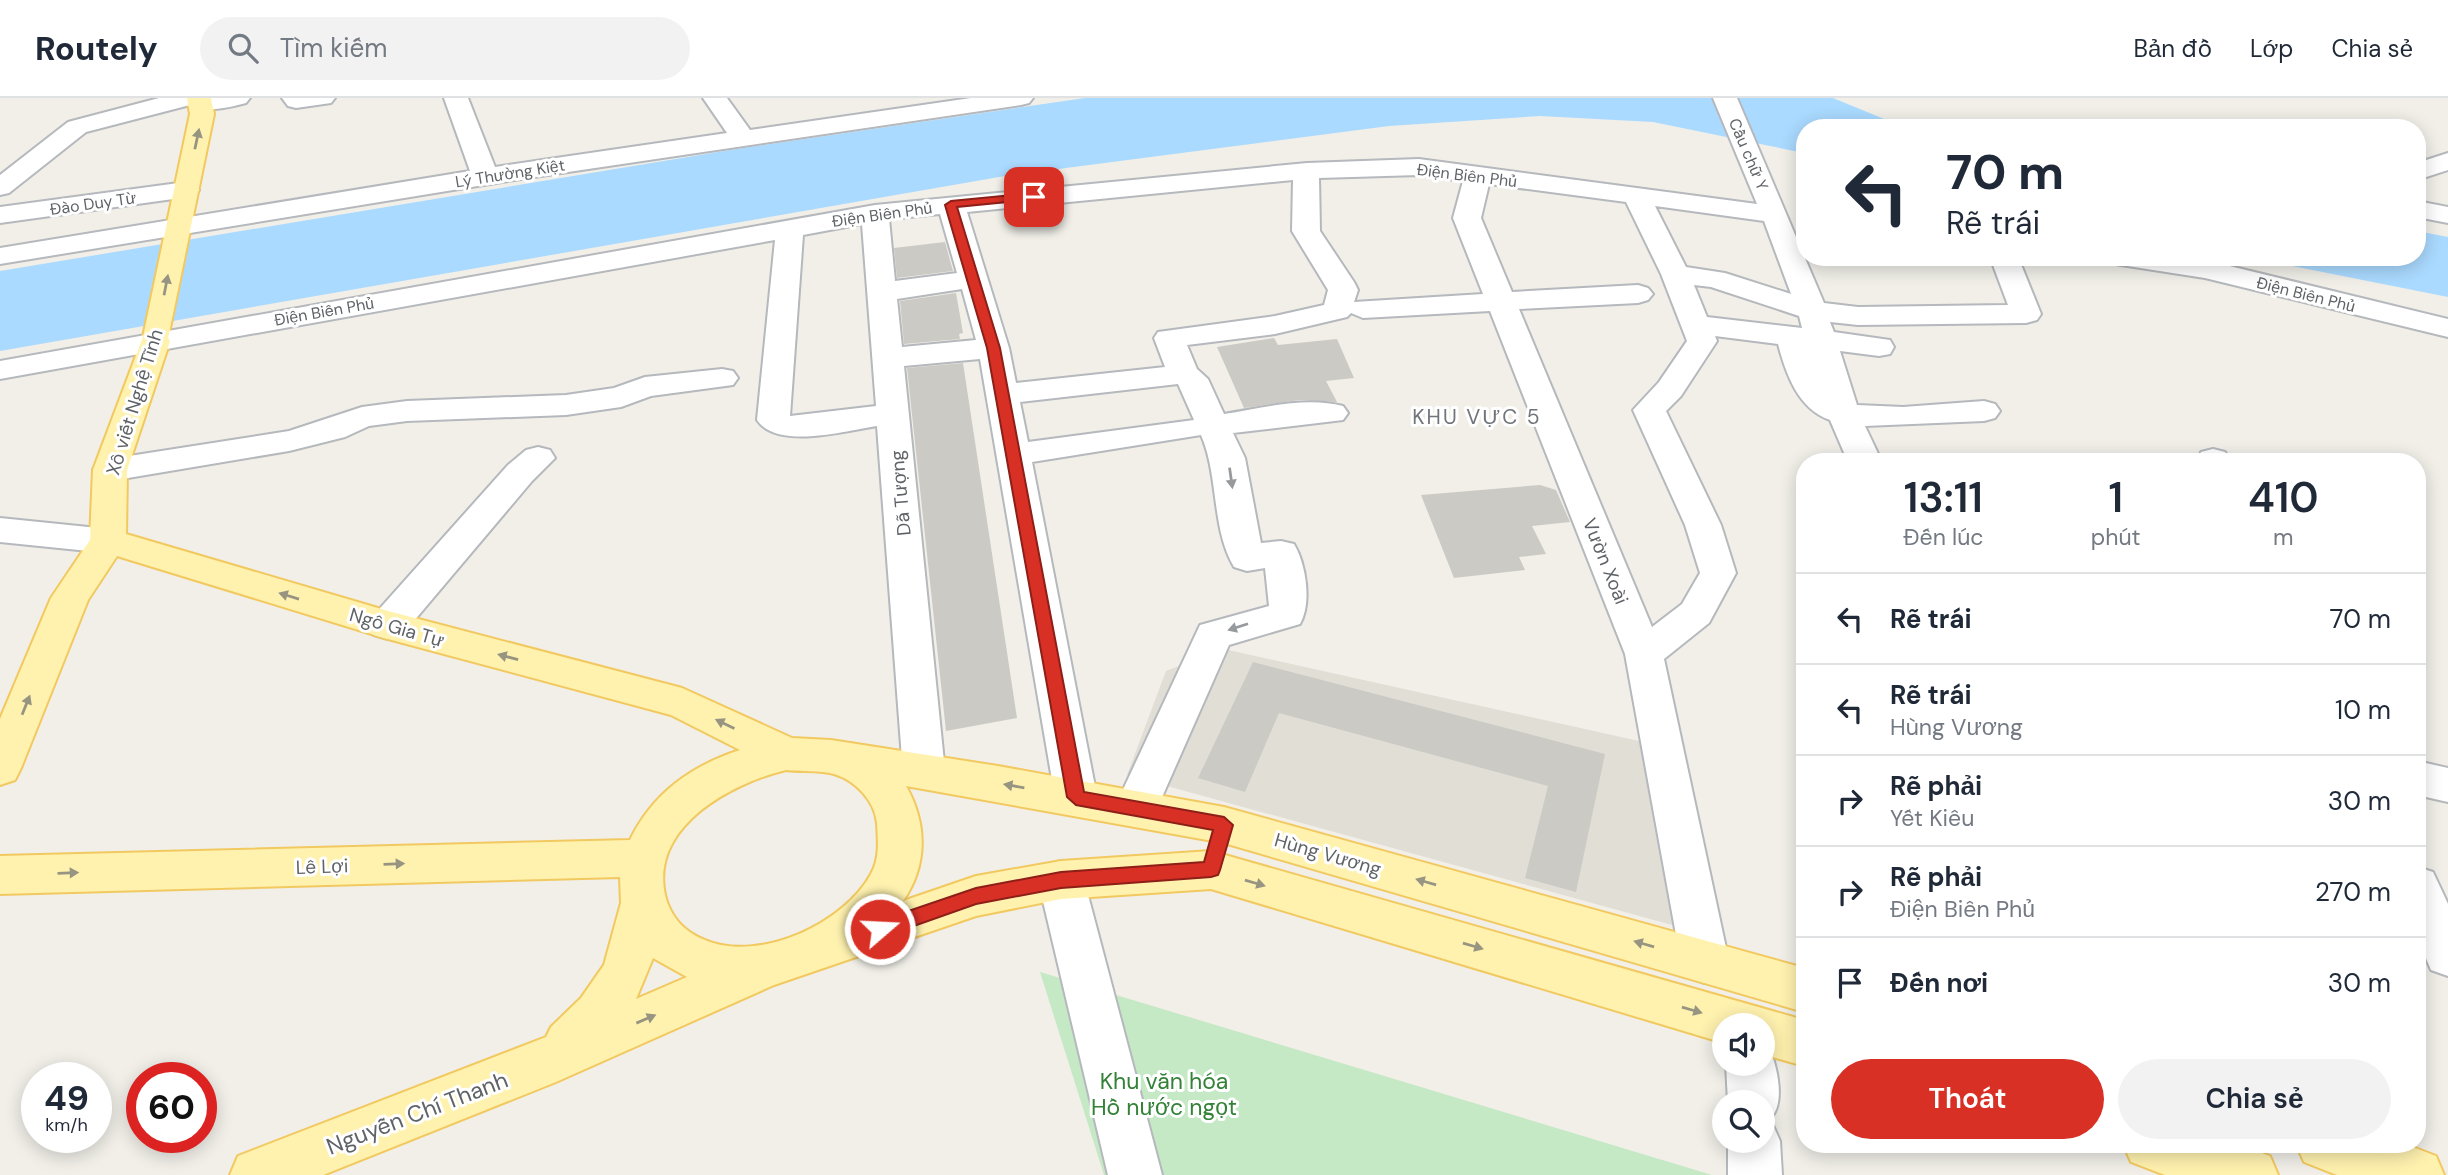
<!DOCTYPE html>
<html lang="vi">
<meta charset="utf-8">
<style>
body{margin:0;font-family:"DM Sans",sans-serif;background:#f2f2f3;color:#1f2937;height:100vh;display:flex;flex-direction:column;font-size:26px;white-space:nowrap}
*{box-sizing:border-box;margin:0}
p{font-size:23px;color:#747a83}
.icon{flex:none;width:38px;height:38px;fill:none;stroke:currentColor;stroke-width:2;stroke-linecap:round;stroke-linejoin:round}
.map{position:relative;flex:1;overflow:hidden}
.panel{position:absolute;left:1796px;top:355px;width:630px;height:700px;display:flex;flex-direction:column;background:#fff;border-radius:28px;box-shadow:0 4px 18px #0003}
.panel>*{flex:none}
.banner{position:absolute;left:1796px;top:21px;width:630px;height:147px;border-radius:28px;box-shadow:0 4px 18px #0003;background:#fff;color:#1f2937;overflow:hidden}
.tools{position:absolute;left:1712px;top:915px;display:grid;gap:14px}
.tools a{display:grid;place-items:center;width:63px;height:63px;border-radius:50%;background:#fff;box-shadow:0 4px 18px #0003;font-size:35px}
.speed{position:absolute;left:21px;top:964px;display:flex;gap:14px;font-size:35px;font-weight:700;text-align:center}
.speed>*{display:grid;place-content:center;width:91px;height:91px;border-radius:50%;background:#fff;box-shadow:0 4px 18px #0003;line-height:1}
.speed small{font-size:18px;font-weight:400}
.speed .limit{border:10px solid #d22;background:#fff;color:#111}
.pin{position:absolute;display:grid;place-items:center;width:60px;height:60px;color:#fff;margin:-30px;border-radius:14px;box-shadow:0 4px 10px #0006}
.me{position:absolute;width:77px;margin:-38px;rotate:71deg;stroke-linejoin:round;filter:drop-shadow(0 0 5px #0008)}
.turn{display:flex;align-items:center;gap:24px;height:147px;padding:0 35px;font-size:32px}
.turn .icon{width:91px;height:91px;stroke-width:2.5}
.turn b{display:block;font-size:49px;line-height:60px}
.eta{display:flex;justify-content:space-evenly;align-items:center;height:119px;text-align:center}
.eta b{font-size:42px;font-weight:600;line-height:49px}
.cta{display:flex;gap:14px;margin-top:auto;padding:14px 35px}
.cta a{flex:1;height:80px;border-radius:42px;background:#d93025;color:#fff;font-size:28px;font-weight:600;line-height:80px;text-align:center}
.cta a+a{background:#f2f2f3;color:#1f2937}
ul{padding:0;list-style:none}
li{display:flex;align-items:center;gap:21px;height:91px;padding:0 35px;border-top:2px solid #e0e1e3}
li div{flex:1}
li b{display:block;font-size:26px}
li em{font-style:normal}
header{display:flex;align-items:center;gap:42px;box-sizing:border-box;height:98px;padding:0 35px;background:#fff;border-bottom:2px solid #e0e1e3}
header strong{font-size:33px}
nav{display:flex;gap:38px;margin-inline-start:auto;font-size:24px}
.search{width:490px;height:63px;background:#f2f2f3;display:flex;align-items:center;gap:18px;box-sizing:border-box;padding:0 24px;border-radius:38px;color:#747a83;font-size:26px}
.map>svg:first-child{display:block}
.education{fill:#e1ded6}
.green{fill:#c5e8c5}
.water{fill:#aadaff}
.building{fill:#cccac5}
.lines{fill:none;stroke-linecap:round;stroke-linejoin:round}
.minor-casing{stroke:#b5b8bc;stroke-width:4}
.major-casing{stroke:#f2c960;stroke-width:4}
.minor{fill:#fff;fill-rule:evenodd}
.major{fill:#fff2af;fill-rule:evenodd}
.oneway{fill:#979581}
.oneway2{fill:#979a9d}
.route{fill:#d93025;stroke:#8d1f18;stroke-width:2}
.labels{text-anchor:middle;stroke-width:6;stroke-linejoin:round;paint-order:stroke}
.far-street-label{font-size:16px;fill:#5f6368;stroke:#fff}
.street-label{font-size:19px;fill:#5f6368;stroke:#fff}
.neighbourhood-label{font-size:21px;letter-spacing:2px;fill:#70757a;stroke:#fff}
.near-park-label{font-size:23px;fill:#348238;stroke:#fff}
.near-street-label{font-size:23px;fill:#5f6368;stroke:#fff}
</style>
<header>
<strong>Routely</strong>
<div class="search"><svg class="icon" aria-label="search" viewBox="0 0 24 24"><circle cx="10" cy="10" r="6"/><path d="M15 15l6 6"/></svg>Tìm kiếm</div>
<nav><a>Bản đồ</a><a>Lớp</a><a>Chia sẻ</a></nav>
</header>
<div class="map">
<svg width="2448" height="1077" viewBox="0 0 2448 1077">
<rect width="100%" height="100%" fill="#f1efe8"/>
<!-- education -->
<path class="education" d="M1224,551l424,94 35,185 -556,-153 39,-104z"/>
<!-- green -->
<path class="green" d="M1040,874l672,203h-608z"/>
<!-- water -->
<g class="water">
<path d="M1085,0h748l73,30h-102v25l-151,-31 -113,-6 -151,10 -384,50 -1005,175v-80l736,-122z"/>
<path d="M2417,133l31,6v60l-201,-40h170z"/>
</g>
<!-- building -->
<g class="building">
<path d="M945,144l8,29 -56,7 -3,-30z"/>
<path d="M956,195l7,40 -4,1 1,5 -56,5 -4,-43z"/>
<path d="M1274,240l4,7 59,-6 17,39 -28,3 11,21 -38,-2 -55,8 -27,-61z"/>
<path d="M963,265l54,355 -71,13 -39,-363z"/>
<path d="M1540,387l16,5 14,32 -38,4 14,28 -27,3 6,13 -71,8 -33,-83z"/>
<path d="M1253,564l352,92 -29,138 -51,-14 23,-92 -269,-73 -34,79 -47,-14z"/>
</g>
<g class="lines">
<defs>
<g id="minor">
<path d="M159,0h91l-4,5c-15,4 -43,11 -56,2l-104,27 -77,61 -9,2v-20l68,-53z"/>
<path d="M282,0h53l-4,5 -35,5 -8,-2z"/>
<path d="M444,0h24l27,69 232,-34 -24,-35h24l23,32 221,-32h62l-4,5 -8,2 -507,75 -514,84v-16l470,-77z"/>
<path d="M1713,0h24l87,205 34,4 150,-2 -18,-48h28l23,57 -4,6 -11,3 -168,2 -28,-3 4,10 56,8 4,7 -4,7 -11,2 -39,-5 17,54 46,2 81,-6 11,3 5,7 -5,7 -11,3 -119,5 17,36h-34l-18,-42c-32,-11 -44,-46 -52,-76l-63,-8 2,5 -36,55 -15,15 55,114 15,48 -27,50 -45,36 65,303 -7,15 -17,6 -17,-6 -7,-15 -56,-308 -135,-343 -127,7 -12,-5 -4,4 -72,17 -88,11 10,24 11,10 16,35c38,-6 82,-18 119,-8l5,7 -5,7 -110,13 12,25 16,85 20,-2 13,3c12,20 18,59 6,80l-71,21 -78,177 -15,5 -15,-5 -7,-13 86,-184 69,-19 -4,-38 -18,3 -13,-4c-23,-39 -15,-91 -33,-132l-169,27 65,335 -6,12 -15,5 -15,-5 -6,-12 -75,-438 -76,7 41,406 -6,12 -15,5 -15,-5 -6,-12 -26,-346c-32,5 -100,24 -120,-6l18,-180 -775,139v-18l875,-156 432,-42 112,-4 338,45zM1419,77l44,6 -10,37 30,76 -129,8 4,-12 -4,-8 -34,-51 -1,-53zM1293,82l-1,51 36,59 -4,15 -49,11 -117,16 -4,6 11,29 -149,16 -7,-35 -42,-136zM1489,86l137,18 35,72 26,67 -28,41 -26,28 52,115 15,48 -18,31 -30,23 -133,-318 119,-6 10,-3 5,-6 -5,-6 -10,-3 -126,7 -31,-74zM1655,108l109,15 27,73 -66,-21 -39,-6zM940,116l17,59 -62,8 -6,-62zM862,126l14,182 -86,10 13,-181zM1694,187l17,2 88,29 3,12 -95,-11zM962,191l14,51 -74,7 -5,-48zM1178,286l16,36 -166,22 -8,-40z"/>
<path d="M2448,55v17l-31,10v-17z"/>
<path d="M186,84l9,2 4,6 -4,6 -195,27v-16z"/>
<path d="M2417,103l31,6v16l-31,-6z"/>
<path d="M2107,159h76l22,3 243,59v18l-243,-59 -84,-13 -10,-2z"/>
<path d="M722,271l11,2 5,7 -5,7 -82,11 -30,11 -55,8 -159,6 -38,5 -24,11 -56,14 -179,30 -12,-3 -5,-8 5,-8 12,-3 179,-28 73,-24 45,-6 159,-6 48,-7 31,-11z"/>
<path d="M538,349l12,3 5,8 -23,23 -130,154 -14,4 -14,-4 -5,-10 5,-10 134,-150 18,-15z"/>
<path d="M2213,351l12,3 6,10h-34l4,-10z"/>
<path d="M0,420l108,11 13,3 5,9 -5,9 -13,3 -108,-11z"/>
<path d="M2417,663l31,7v34l-31,-7z"/>
<path d="M1061,763l16,5 7,14 78,295h-54l-70,-295 7,-14z"/>
<path d="M2417,769l16,5 15,32v72l-17,-6 -14,-33z"/>
<path d="M1762,947l7,2c8,20 18,58 -1,74l4,2 8,18 2,34h-54v-34h34v-39h-34l-2,-38h36z"/>
</g>
<g id="major">
<path d="M187,0h24l3,16 -46,224 2,3 -43,129 -1,64 262,77 294,77 110,50 39,2 167,26 226,41 580,161v44l-580,-169 -318,-57c21,37 22,79 -3,115l73,-25 85,-15 150,-10 593,169v46l-42,-12v-28h-38v17l-513,-154 -150,10 -85,17 -202,69 -218,97 -233,93h-93l8,-19 308,-119 5,-10 30,-29 23,-33 17,-62 -1,-26 -620,17v-38l630,-16c23,-47 61,-74 110,-90l-69,-35 -283,-76 -271,-83 -29,44 -67,168 -6,12 -15,5v-66l51,-121 39,-58 3,-70 50,-133 47,-223zM786,672c15,2 33,0 48,4 21,6 41,27 43,49 1,18 3,35 -6,51 -27,50 -112,89 -166,66 -21,-8 -35,-24 -40,-45 -15,-69 67,-112 121,-125zM653,860l34,19 -51,22z"/>
<path d="M2123,1046h115l32,12 8,19h-113l-34,-13z"/>
<path d="M2296,1046h109l31,12 8,19h-107l-33,-13z"/>
</g>
</defs>
<!-- minor casing -->
<use href="#minor" class="minor-casing"/>
<!-- major casing -->
<use href="#major" class="major-casing"/>
<!-- minor -->
<use href="#minor" class="minor"/>
<!-- major -->
<use href="#major" class="major"/>
</g>
<!-- one-way arrows -->
<defs><path id="oneway-solid" d="M-6-.8H1V-3.2L6.5 0L1 3.2V.8H-6Z" transform="scale(1.75)"/></defs>
<g class="oneway">
<use href="#oneway-solid" transform="translate(197 41) rotate(-78)"/>
<use href="#oneway-solid" transform="translate(166 187) rotate(-79)"/>
<use href="#oneway-solid" transform="translate(289 498) rotate(-163)"/>
<use href="#oneway-solid" transform="translate(508 559) rotate(-165)"/>
<use href="#oneway-solid" transform="translate(26 607) rotate(-68)"/>
<use href="#oneway-solid" transform="translate(725 626) rotate(-154)"/>
<use href="#oneway-solid" transform="translate(1014 688) rotate(-170)"/>
<use href="#oneway-solid" transform="translate(394 766) rotate(-2)"/>
<use href="#oneway-solid" transform="translate(68 775) rotate(-2)"/>
<use href="#oneway-solid" transform="translate(1426 784) rotate(-164)"/>
<use href="#oneway-solid" transform="translate(1255 785) rotate(16)"/>
<use href="#oneway-solid" transform="translate(1644 846) rotate(-164)"/>
<use href="#oneway-solid" transform="translate(1473 848) rotate(16)"/>
<use href="#oneway-solid" transform="translate(1692 912) rotate(16)"/>
<use href="#oneway-solid" transform="translate(646 921) rotate(-23)"/>
</g>
<g class="oneway2">
<use href="#oneway-solid" transform="translate(1231 380) rotate(82)"/>
<use href="#oneway-solid" transform="translate(1238 529) rotate(162)"/>
</g>
<!-- route -->
<path class="route" d="M1034,95l4,1v5l-81,8 43,141 84,444 140,25 9,8 -13,45 -2,5 -7,2 -150,11 -85,16 -96,34 -7,-3 -2,-6 2,-6 103,-35 85,-16 143,-10 9,-32 -137,-25 -9,-8 -80,-449 -42,-143 6,-4z"/>
<g class="labels">
<!-- far-street labels -->
<g class="far-street-label">
<text transform="translate(1749 56) rotate(67)" y="6">Cầu chữ Y</text>
<text transform="translate(510 75) rotate(-9)" y="6">Lý Thường Kiệt</text>
<text transform="translate(1467 77) rotate(7)" y="6">Điện Biên Phủ</text>
<text transform="translate(93 105) rotate(-8)" y="6">Đào Duy Từ</text>
<text transform="translate(882 116) rotate(-8)" y="6">Điện Biên Phủ</text>
<text transform="translate(2306 196) rotate(14)" y="6">Điện Biên Phủ</text>
<text transform="translate(324 213) rotate(-10)" y="6">Điện Biên Phủ</text>
</g>
<!-- street labels -->
<g class="street-label">
<text transform="translate(134 304) rotate(-73)" y="7">Xô viết Nghệ Tĩnh</text>
<text transform="translate(900 395) rotate(-95)" y="7">Dã Tượng</text>
<text transform="translate(1606 463) rotate(68)" y="7">Vườn Xoài</text>
<text transform="translate(397 529) rotate(16)" y="7">Ngô Gia Tự</text>
<text transform="translate(1328 756) rotate(16)" y="7">Hùng Vương</text>
<text transform="translate(322 768) rotate(-2)" y="7">Lê Lợi</text>
</g>
<!-- neighbourhood labels -->
<g class="neighbourhood-label">
<text x="1477" y="326">KHU VỰC 5</text>
</g>
<!-- near-park labels -->
<g class="near-park-label">
<text x="1164" y="991">Khu văn hóa<tspan x="1164" dy="26">Hồ nước ngọt</tspan></text>
</g>
<!-- near-street labels -->
<g class="near-street-label">
<text transform="translate(417 1015) rotate(-21)" y="8">Nguyễn Chí Thanh</text>
</g>
</g>
</svg>
<div class="tools">
<a><svg class="icon" aria-label="sound" viewBox="0 0 24 24"><path d="M4 9h4l5-4v14l-5-4H4zM17 9q2 3 0 6"/></svg></a>
<a><svg class="icon" aria-label="search" viewBox="0 0 24 24"><circle cx="10" cy="10" r="6"/><path d="M15 15l6 6"/></svg></a>
</div>
<div class="speed"><div>49<small>km/h</small></div><div class="limit">60</div></div>
<div class="pin" style="left:1034px;top:99px;background:#d93025"><svg class="icon" aria-label="arrive" viewBox="0 0 24 24"><path d="M6 21V4h12l-3 4 3 4H6"/></svg></div>
<svg class="me" style="left:880px;top:831px" viewBox="-20 -20 40 40"><circle r="17" fill="#d93025" stroke="#fff" stroke-width="3"/><path d="M0-11L8 9 0 5-8 9z" fill="#fff"/></svg>
<div class="banner">
<div class="turn"><svg class="icon" aria-label="left" viewBox="0 0 24 24"><path d="M17 20v-9H6M10 6l-5 5 5 5"/></svg><div><b>70 m</b>Rẽ trái</div></div>
</div>
<section class="panel">
<div class="eta">
<div><b>13:11</b><p>Đến lúc</p></div>
<div><b>1</b><p>phút</p></div>
<div><b>410</b><p>m</p></div>
</div>
<ul>
<li><svg class="icon" aria-label="left" viewBox="0 0 24 24"><path d="M17 20v-9H6M10 6l-5 5 5 5"/></svg><div><b>Rẽ trái</b></div><em>70 m</em></li>
<li><svg class="icon" aria-label="left" viewBox="0 0 24 24"><path d="M17 20v-9H6M10 6l-5 5 5 5"/></svg><div><b>Rẽ trái</b><p>Hùng Vương</p></div><em>10 m</em></li>
<li><svg class="icon" aria-label="right" viewBox="0 0 24 24"><path d="M7 20v-9h11M14 6l5 5-5 5"/></svg><div><b>Rẽ phải</b><p>Yết Kiêu</p></div><em>30 m</em></li>
<li><svg class="icon" aria-label="right" viewBox="0 0 24 24"><path d="M7 20v-9h11M14 6l5 5-5 5"/></svg><div><b>Rẽ phải</b><p>Điện Biên Phủ</p></div><em>270 m</em></li>
<li><svg class="icon" aria-label="arrive" viewBox="0 0 24 24"><path d="M6 21V4h12l-3 4 3 4H6"/></svg><div><b>Đến nơi</b></div><em>30 m</em></li>
</ul>
<div class="cta"><a>Thoát</a><a>Chia sẻ</a></div>
</section>
</div>
